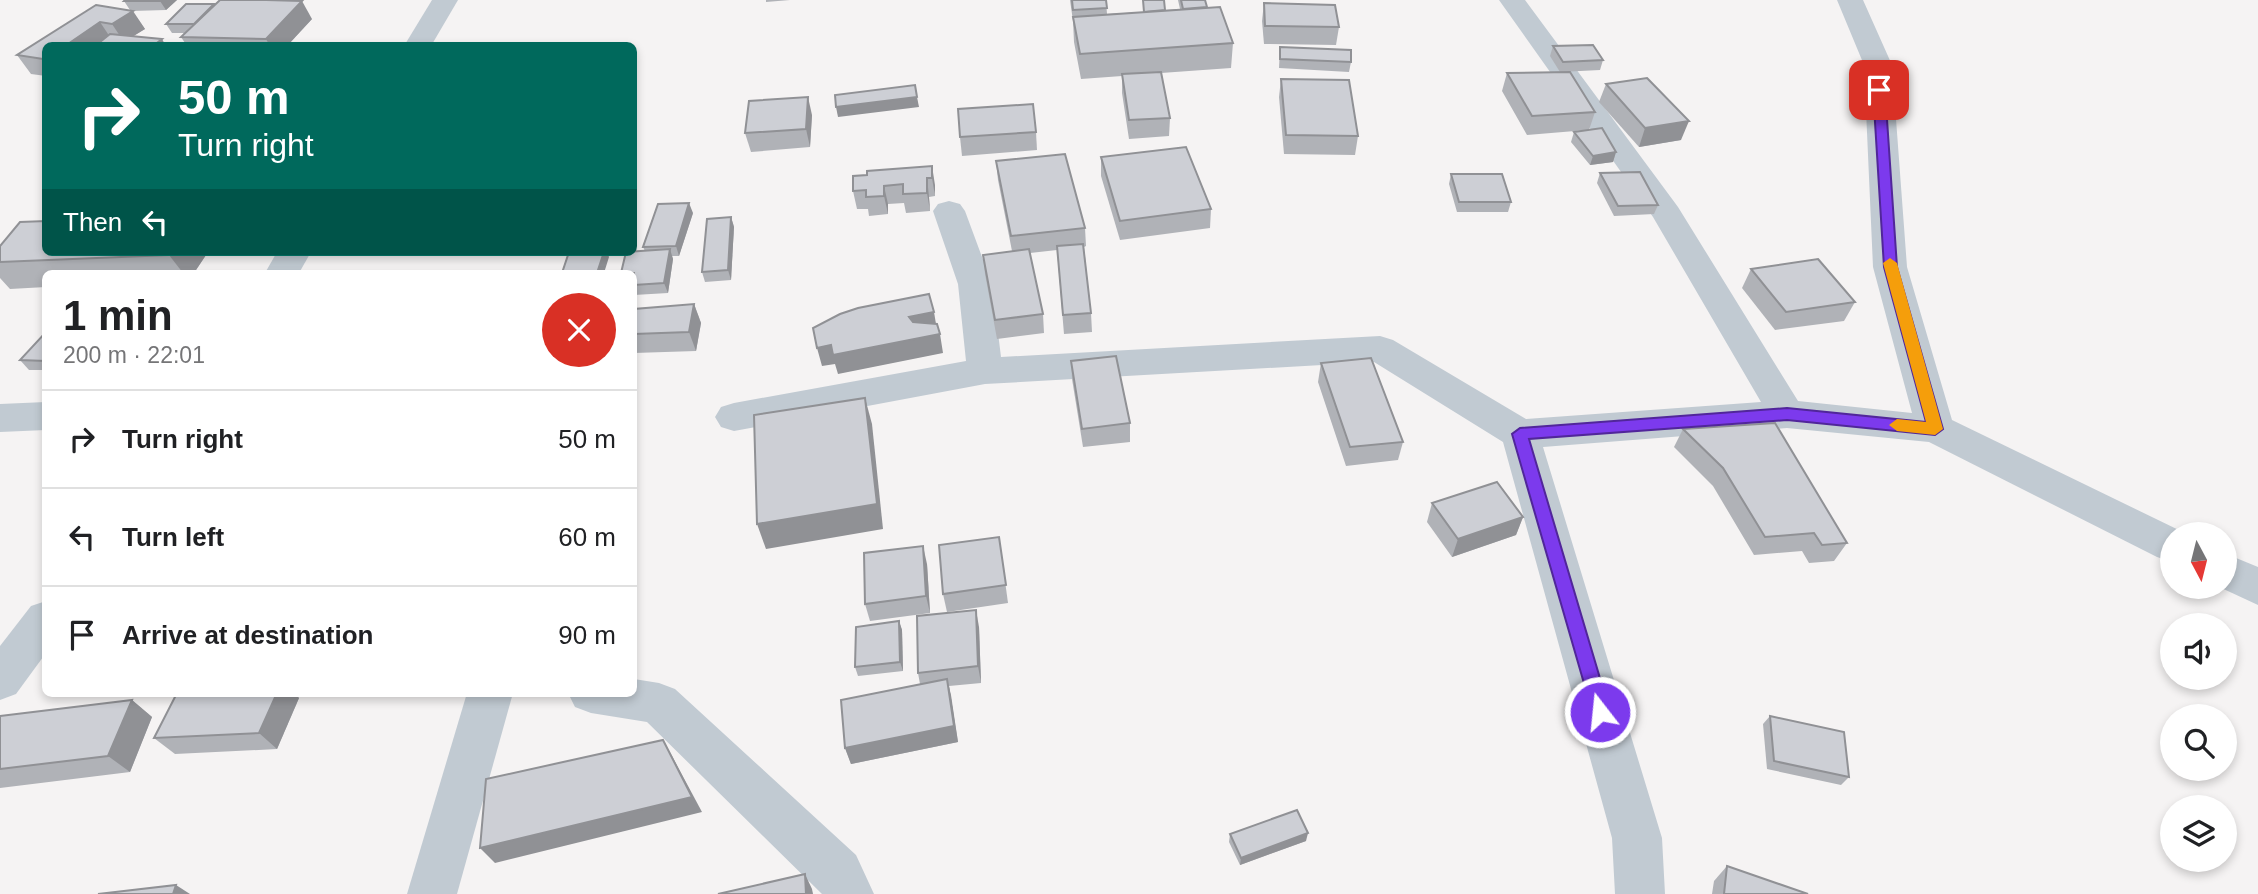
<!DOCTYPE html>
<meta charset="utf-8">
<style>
body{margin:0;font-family:Helvetica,sans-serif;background:#f6f6f6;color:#202124;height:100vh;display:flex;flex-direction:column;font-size:26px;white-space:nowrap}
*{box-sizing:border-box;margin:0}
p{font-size:23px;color:#757577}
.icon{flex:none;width:38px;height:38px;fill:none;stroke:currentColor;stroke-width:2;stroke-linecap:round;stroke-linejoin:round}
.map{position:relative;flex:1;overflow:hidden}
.drawer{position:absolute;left:42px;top:270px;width:595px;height:427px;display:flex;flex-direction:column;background:#fff;border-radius:10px;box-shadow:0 4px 10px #0003}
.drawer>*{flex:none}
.banner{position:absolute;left:42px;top:42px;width:595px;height:214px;border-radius:10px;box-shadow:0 4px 10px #0003;background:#00695c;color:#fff;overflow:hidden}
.needle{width:46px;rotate:173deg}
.controls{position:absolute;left:2160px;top:522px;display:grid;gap:14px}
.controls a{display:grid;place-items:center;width:77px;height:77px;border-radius:50%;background:#fff;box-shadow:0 4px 10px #0003;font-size:35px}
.pin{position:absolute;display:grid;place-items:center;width:60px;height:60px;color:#fff;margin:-30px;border-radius:14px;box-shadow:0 4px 10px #0006}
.me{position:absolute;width:77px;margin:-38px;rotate:344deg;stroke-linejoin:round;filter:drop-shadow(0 0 5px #0008)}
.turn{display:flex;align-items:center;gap:24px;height:147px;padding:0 21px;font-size:32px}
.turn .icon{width:91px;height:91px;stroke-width:2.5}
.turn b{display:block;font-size:49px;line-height:60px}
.then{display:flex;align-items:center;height:66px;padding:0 21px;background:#0003;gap:14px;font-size:26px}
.round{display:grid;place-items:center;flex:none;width:74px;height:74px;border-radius:37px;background:#f6f6f6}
.summary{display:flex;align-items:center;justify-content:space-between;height:119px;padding:0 21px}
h1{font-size:42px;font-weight:700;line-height:52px}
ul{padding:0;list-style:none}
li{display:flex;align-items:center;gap:21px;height:98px;padding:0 21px;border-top:2px solid #e0e0e0}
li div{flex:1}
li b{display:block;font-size:26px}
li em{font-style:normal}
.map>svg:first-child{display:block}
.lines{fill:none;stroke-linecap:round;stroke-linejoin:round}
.minor{fill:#c1cad2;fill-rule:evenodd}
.wall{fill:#b0b2b7}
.shaded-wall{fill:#909195}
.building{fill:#cdcfd5;stroke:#909195;stroke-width:2}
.route{fill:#7c3aed;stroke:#51269a;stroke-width:2}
.slow{fill:#f59e0b}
</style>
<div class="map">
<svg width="2258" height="894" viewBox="0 0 2258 894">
<rect width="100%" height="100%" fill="#f5f3f3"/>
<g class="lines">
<!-- minor -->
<g class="minor">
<path d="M432,0h26l-27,46h-27z"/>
<path d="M1499,0h26l153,207 120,194 114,12 -39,-146 -9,-202 -27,-65h26l29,65 15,202 45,153 235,114h-15v28l-15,-5 -228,-115 -142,-14 -244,19 119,391 3,56h-50l-3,-56 -109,-396 -129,-80 -389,22 -251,47 -13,-4 -6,-10 6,-10 13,-4 232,-42 -8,-77 -25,-73 5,-7 11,-3 11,3 5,7 27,73 9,73 379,-21 13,4 133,79 235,-17 -108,-185z"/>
<path d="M277,252h34l-12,21h-34z"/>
<path d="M46,402v28l-46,2v-28z"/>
<path d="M2224,553l34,14v38l-41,-19h7z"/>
<path d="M46,601v52l-30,41 -16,6v-54l31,-40z"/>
<path d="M634,679l25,4 16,6 181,166 18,39h-52l-175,-172 -56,-9 -16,-6 -7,-14h66z"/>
<path d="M467,693h46l-56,201h-50z"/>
</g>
</g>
<!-- wall -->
<g class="wall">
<path d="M177,0l-11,10 -34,1 13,18 -12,7 -87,10v30l-15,-2 -14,-19 113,-45 -6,-9z"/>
<path d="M766,0h24l-24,2z"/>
<path d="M1070,0h36l1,14 37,-2 -1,-12h21l1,10 15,-1 -2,-9h27l2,7 26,36 -2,25 -70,5 9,45 -1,18 -40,3 -7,-46v-17l-41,3 -7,-37 -1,-21z"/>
<path d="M1264,3l75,24 -3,18 -72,-1 -2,-23z"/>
<path d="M214,4l98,15 -25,27h-100l-6,-9 3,-4h-12l-6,-9z"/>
<path d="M1553,46l50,14 -3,10 -40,2 -10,-16z"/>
<path d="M1280,47l71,15 -2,10 -70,-4z"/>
<path d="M1507,73l88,39 -6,18 27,22 -3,10 -23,3 -19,-23 3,-10 13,-2 -60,5 -25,-44z"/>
<path d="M1281,79l77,57 -3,19 -71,-1 -5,-57z"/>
<path d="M1606,84l75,56 -42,7 -40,-45z"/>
<path d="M812,115l-2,32 -59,5 -6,-19z"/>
<path d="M1036,132l1,18 -75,6 -2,-19z"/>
<path d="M1101,157l110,52 -1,19 -90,12 -19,-64z"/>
<path d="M996,161l89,67 1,18 -2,1 7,66 1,19 -28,2 -7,-84 -27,3 13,61 1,19 -47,6 -12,-65 -2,-19 29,-4 -14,-71z"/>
<path d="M932,166l3,30 -6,1 1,14 -24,2 -2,-10 -16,1v10l-19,2 -1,-7h-11l-4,-18 14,-16z"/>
<path d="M1600,173l58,32 -4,9 -40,2 -17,-33z"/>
<path d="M1451,174l60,28 -3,10h-51l-8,-28z"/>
<path d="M693,213l-14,43h-7l1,3 -5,34 -34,2v-22l11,-22 -2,-4z"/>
<path d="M731,217l3,10 -3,53 -26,2 -3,-10z"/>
<path d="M0,246l208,6 -14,21h-148v14l-36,2 -10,-11z"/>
<path d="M1751,269l104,33 -11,19 -69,9 -33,-42z"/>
<path d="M694,304l7,19 -5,28 -62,2v-44z"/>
<path d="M46,332v38h-17l-9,-10z"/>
<path d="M1071,361l59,62v19l-47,5 -11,-68z"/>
<path d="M1321,363l82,79 -5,18 -52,6 -28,-84z"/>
<path d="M1683,429l164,114 -13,18 -25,2 -7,-12 -48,4 -41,-69 -39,-39z"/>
<path d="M1432,503l91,14 -7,18 -64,22 -25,-35z"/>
<path d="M999,537l9,66 -61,9 -4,-18z"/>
<path d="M927,564l3,49 -60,8 -5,-17z"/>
<path d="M899,621l3,9 1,41 -45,5 -3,-9z"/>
<path d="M979,627l2,56 -32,3 9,56 -107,22 -6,-16 75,-64 -2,-11z"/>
<path d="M177,693h117l5,5 -22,51 -102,5 -21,-16z"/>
<path d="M132,700l20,17 -22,55 -130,16v-72z"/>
<path d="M1770,716l79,61 -8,8 -74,-16 -4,-45z"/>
<path d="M1230,834l76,7 -66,24 -11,-23z"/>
<path d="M1727,866l81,28h-96l2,-13z"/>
</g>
<!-- shaded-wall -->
<g class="shaded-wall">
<path d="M162,0h15l-11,10 -6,-9z"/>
<path d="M302,1l10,18 -25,27h-17l-4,-7z"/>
<path d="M133,11l12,18 -21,13 -12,-18z"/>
<path d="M100,22l12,18 -7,6h-40z"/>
<path d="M162,39l4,7h-13z"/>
<path d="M808,97l4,18 -2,32 -4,-18z"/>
<path d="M917,97l2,10 -81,10 -2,-10z"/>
<path d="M1689,121l-8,19 -42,7 6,-19z"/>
<path d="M1616,152l-3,10 -23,3 3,-9z"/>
<path d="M932,166l3,19v11l-3,-18z"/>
<path d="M927,178l2,19 1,14 -3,-18z"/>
<path d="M884,186l4,18v10l-4,-18z"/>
<path d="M689,203l4,10 -14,43 -3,-10z"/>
<path d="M731,217l3,10 -3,53 -3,-10z"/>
<path d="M670,249l3,10 -5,34 -4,-10z"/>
<path d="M171,252h37l-14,21h-11l-14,-18z"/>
<path d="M604,252h3l2,5 -5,16h-7z"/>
<path d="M694,304l7,19 -5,28 -7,-19z"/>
<path d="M934,312l3,18 -24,5 -4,-18z"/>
<path d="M940,334l3,19 -105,21 -3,-10 -13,2 -5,-18 14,-3z"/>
<path d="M865,398l7,26 11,105 -117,20 -9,-25z"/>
<path d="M1523,517l-7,18 -64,22 6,-18z"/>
<path d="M923,546l4,18 3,49 -4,-17z"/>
<path d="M976,610l3,17 2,56 -3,-17z"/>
<path d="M899,621l3,9 1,41 -3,-9z"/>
<path d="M947,679l4,16 7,47 -107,22 -6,-16z"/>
<path d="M277,693h17l5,5 -22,51 -18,-16z"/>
<path d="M132,700l20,17 -22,55 -22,-16z"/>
<path d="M663,740l9,16 30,56 -207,51 -15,-15z"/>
<path d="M1308,833l-2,8 -66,24 1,-7z"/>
<path d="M805,874l7,15 1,5h-7z"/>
<path d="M176,885l14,9h-17z"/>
</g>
<!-- building -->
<g class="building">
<path d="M125,0h37l-2,1h-36z"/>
<path d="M220,0h46l36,1 -36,38 -85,-2z"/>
<path d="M1072,0h34l1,8 -34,2z"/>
<path d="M1143,0h21l1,10 -21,2z"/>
<path d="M1181,0h24l2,7 -24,2z"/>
<path d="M1264,3l71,2 4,22 -74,-1z"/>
<path d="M186,4h28l-20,20h-28z"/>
<path d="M96,5l37,6 -21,13 -12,-2 -35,24h-19v12l-3,1 -26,-4z"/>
<path d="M1220,7l13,36 -153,11 -7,-37z"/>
<path d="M110,34l52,5 -9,7h-58z"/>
<path d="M1593,45l10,15 -40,2 -10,-16z"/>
<path d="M1280,47l71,3v12l-71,-3z"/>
<path d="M1161,72l9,46 -41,2 -7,-46z"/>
<path d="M1570,72l25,40 -63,4 -25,-43z"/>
<path d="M1647,78l42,43 -44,7 -39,-44z"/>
<path d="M1281,79l68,1 9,56 -72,-1z"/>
<path d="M915,85l2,12 -81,10 -1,-12z"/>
<path d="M808,97l-2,32 -61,4 4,-32z"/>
<path d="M1033,104l3,28 -76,5 -2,-28z"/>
<path d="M1602,128l14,24 -23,4 -19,-24z"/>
<path d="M1186,147l25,62 -91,12 -19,-64z"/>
<path d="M1065,154l20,74 -74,8 -15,-75z"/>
<path d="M932,166v12h-5v15l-24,1v-10l-19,2v10l-18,1v-7l-13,1v-15l14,-1v-4z"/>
<path d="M1640,172l18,33 -40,1 -18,-33z"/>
<path d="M1451,174h51l9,28h-52z"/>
<path d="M689,203l-13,43 -33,1 15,-43z"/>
<path d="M731,217l-3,53 -26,2 5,-53z"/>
<path d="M46,221v31h125l-2,3 -169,7v-16l20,-24z"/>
<path d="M1083,244l8,69 -28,2 -6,-69z"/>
<path d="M670,249l-6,34 -30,2v-12h-13l5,-21z"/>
<path d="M1029,249l14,65 -48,6 -12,-65z"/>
<path d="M569,252h35l-7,21h-35z"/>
<path d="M1818,259l37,43 -69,10 -35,-43z"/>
<path d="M929,294l5,18 -25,5 4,5 24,2 3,10 -107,21 -2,-10 -14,3 -4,-20 27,-14 18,-6z"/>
<path d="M694,304l-5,28 -55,2v-25z"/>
<path d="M46,332v29l-26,-1z"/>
<path d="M1116,356l14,67 -48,6 -11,-68z"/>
<path d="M1371,358l32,84 -53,5 -29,-84z"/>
<path d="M865,398l12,106 -120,20 -3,-109z"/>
<path d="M1775,423l72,120 -25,2 -8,-12 -49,4 -42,-69 -40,-39z"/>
<path d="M1497,482l26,35 -65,22 -26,-36z"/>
<path d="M999,537l7,48 -63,9 -4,-49z"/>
<path d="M923,546l3,50 -61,8 -1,-51z"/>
<path d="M976,610l2,56 -60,7 -1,-57z"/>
<path d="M899,621l1,41 -45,5 1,-40z"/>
<path d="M947,679l7,47 -109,22 -4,-48z"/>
<path d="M177,693h100l-18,40 -105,5z"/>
<path d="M132,700l-24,56 -108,13v-53z"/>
<path d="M1770,716l74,16 5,45 -75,-16z"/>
<path d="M663,740l29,57 -212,51 6,-69z"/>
<path d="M1297,810l11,23 -67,25 -11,-24z"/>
<path d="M1727,866l81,28h-84z"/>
<path d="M805,874l1,20h-88z"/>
<path d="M176,885l-3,9h-75z"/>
</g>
<!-- route -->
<path class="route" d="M1879,87l6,3 12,177 46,162 -8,6 -148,-15 -258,19 81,273 -3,6 -7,2 -6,-2 -82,-284 8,-6 267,-20 139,14 -42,-155 -11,-177z"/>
<!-- slow -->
<path class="slow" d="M1890,258l7,5 46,166 -8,6 -38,-4 -8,-6 8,-6 29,3 -43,-159z"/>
</svg>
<div class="controls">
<a><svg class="needle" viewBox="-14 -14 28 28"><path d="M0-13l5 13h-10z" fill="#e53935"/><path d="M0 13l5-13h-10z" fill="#757577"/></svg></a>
<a><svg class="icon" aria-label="sound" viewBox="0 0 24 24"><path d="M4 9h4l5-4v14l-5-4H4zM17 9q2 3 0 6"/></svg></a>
<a><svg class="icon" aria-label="search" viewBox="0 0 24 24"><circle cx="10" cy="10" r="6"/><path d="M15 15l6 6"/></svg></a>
<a><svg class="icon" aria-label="layers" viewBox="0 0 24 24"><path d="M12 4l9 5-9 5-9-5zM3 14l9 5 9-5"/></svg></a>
</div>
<div class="pin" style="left:1879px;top:90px;background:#d93025"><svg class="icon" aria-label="arrive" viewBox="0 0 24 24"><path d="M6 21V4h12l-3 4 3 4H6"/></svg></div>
<svg class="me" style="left:1600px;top:712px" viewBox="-20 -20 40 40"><circle r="17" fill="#7c3aed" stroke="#fff" stroke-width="3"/><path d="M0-11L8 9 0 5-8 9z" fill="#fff"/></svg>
<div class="banner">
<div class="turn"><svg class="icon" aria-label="right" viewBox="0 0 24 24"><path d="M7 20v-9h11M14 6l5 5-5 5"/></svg><div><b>50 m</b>Turn right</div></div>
<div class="then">Then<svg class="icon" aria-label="left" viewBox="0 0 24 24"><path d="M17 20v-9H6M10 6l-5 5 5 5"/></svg></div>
</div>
<section class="drawer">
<div class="summary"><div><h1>1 min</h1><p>200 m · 22:01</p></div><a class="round" style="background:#d93025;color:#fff"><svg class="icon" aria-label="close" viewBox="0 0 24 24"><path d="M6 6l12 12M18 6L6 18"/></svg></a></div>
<ul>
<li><svg class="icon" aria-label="right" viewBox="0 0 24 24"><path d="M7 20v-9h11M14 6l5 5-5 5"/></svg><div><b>Turn right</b></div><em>50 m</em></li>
<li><svg class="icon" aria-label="left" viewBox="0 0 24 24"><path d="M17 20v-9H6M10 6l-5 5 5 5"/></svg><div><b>Turn left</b></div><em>60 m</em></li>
<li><svg class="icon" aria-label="arrive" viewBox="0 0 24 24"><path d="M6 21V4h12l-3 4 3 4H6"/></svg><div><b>Arrive at destination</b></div><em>90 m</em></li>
</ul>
</section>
</div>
